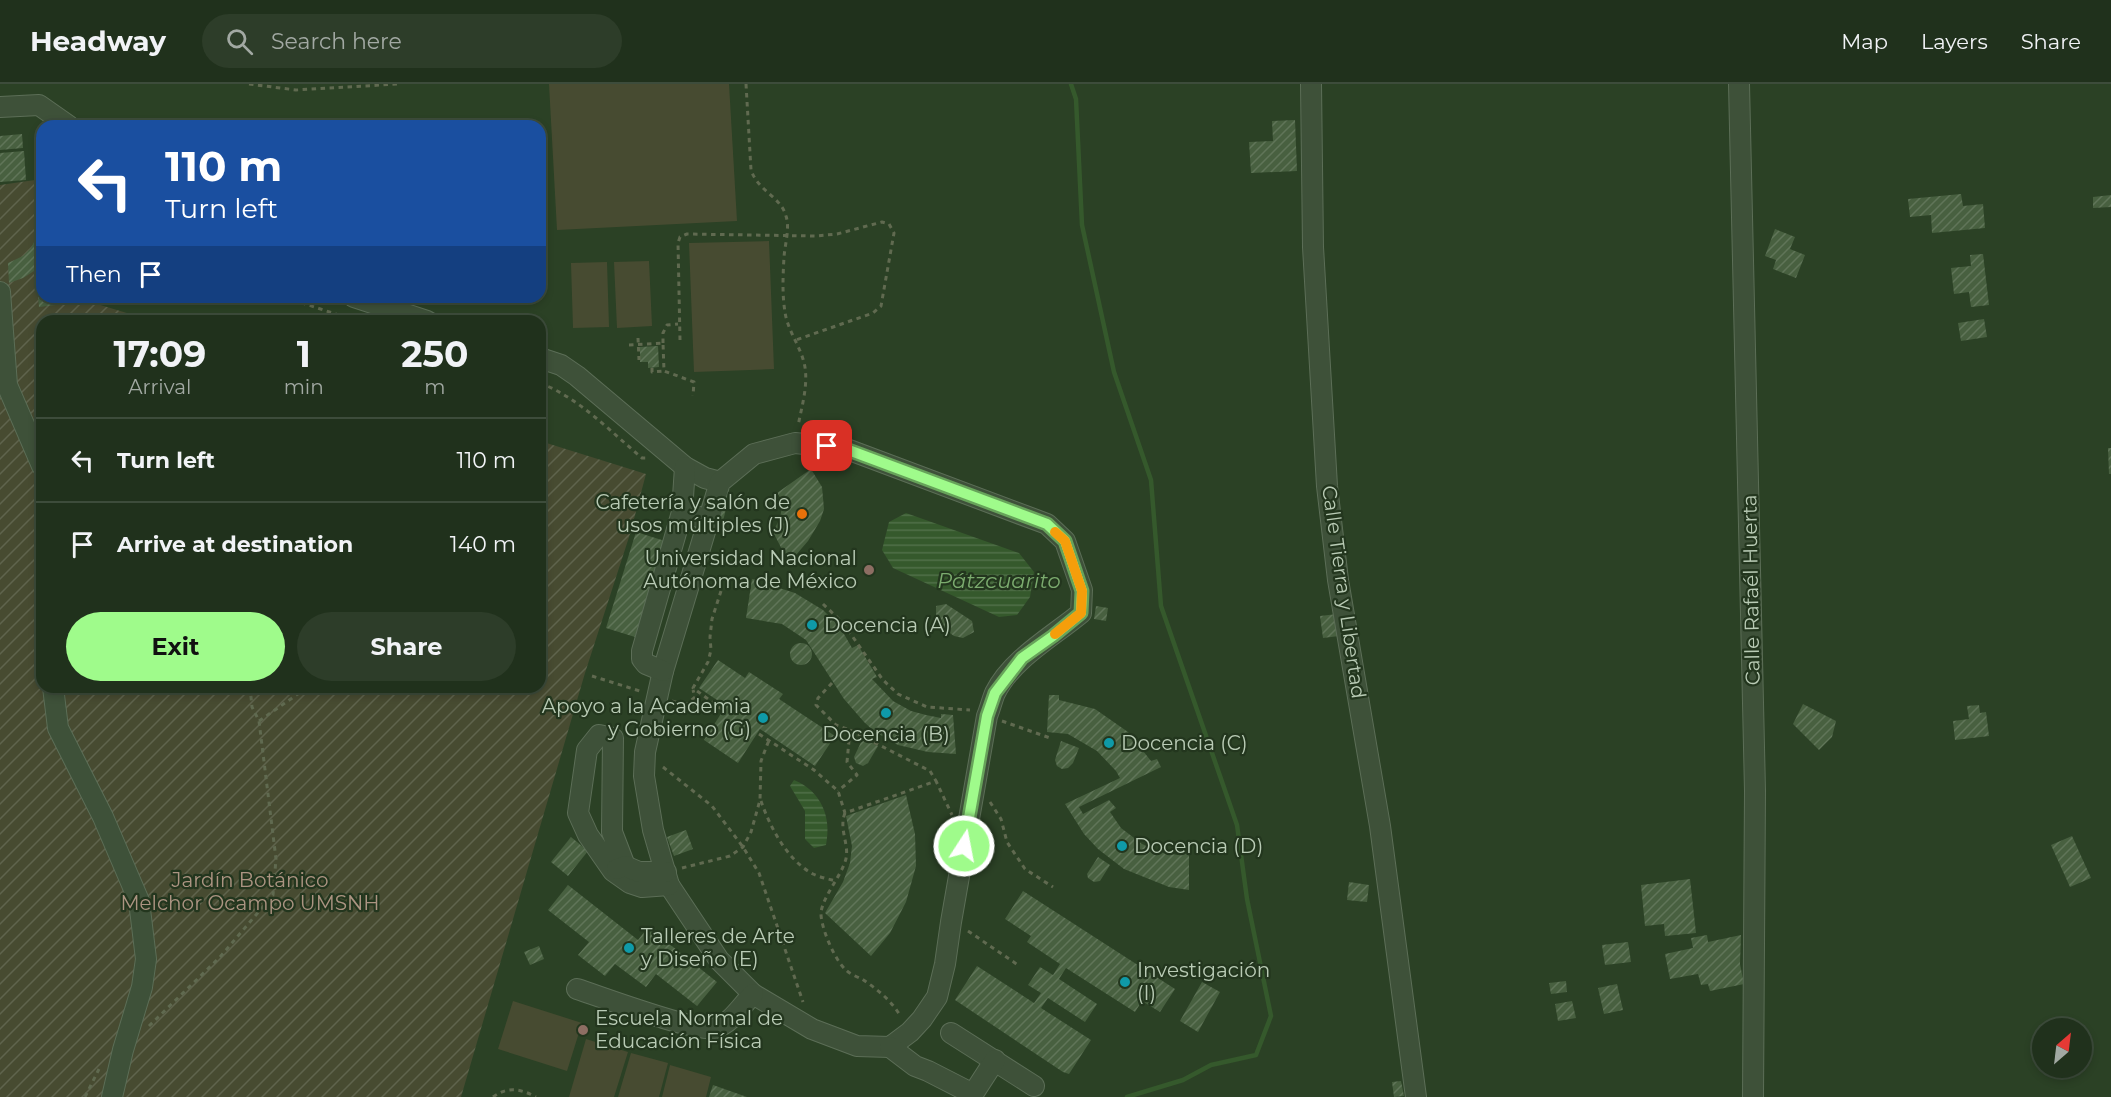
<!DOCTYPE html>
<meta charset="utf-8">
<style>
body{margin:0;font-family:Montserrat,sans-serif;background:#2d3d29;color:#f1f3f6;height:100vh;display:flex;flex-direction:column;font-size:22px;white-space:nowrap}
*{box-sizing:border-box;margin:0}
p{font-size:20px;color:#a2a9a3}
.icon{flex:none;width:33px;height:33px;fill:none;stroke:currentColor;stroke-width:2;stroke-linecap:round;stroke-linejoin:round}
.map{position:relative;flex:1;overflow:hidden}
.panel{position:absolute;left:36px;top:231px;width:510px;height:378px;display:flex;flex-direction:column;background:#20311c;border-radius:18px;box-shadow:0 3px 9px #0003,0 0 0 2px #3d4c3b}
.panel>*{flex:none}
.hud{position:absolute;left:36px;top:36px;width:510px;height:183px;border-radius:18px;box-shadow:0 3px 9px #0003,0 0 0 2px #3d4c3b;background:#1a4fa0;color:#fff;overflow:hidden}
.needle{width:39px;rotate:28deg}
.fabs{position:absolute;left:2032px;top:934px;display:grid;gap:12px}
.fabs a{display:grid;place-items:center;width:60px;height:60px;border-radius:50%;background:#20311c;box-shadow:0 3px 9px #0003,0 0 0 2px #3d4c3b;font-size:30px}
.pin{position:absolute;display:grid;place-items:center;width:51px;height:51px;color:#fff;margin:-26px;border-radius:12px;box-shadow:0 3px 9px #0006}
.me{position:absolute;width:66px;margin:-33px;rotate:11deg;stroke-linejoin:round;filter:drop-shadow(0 0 4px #0008)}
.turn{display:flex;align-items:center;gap:21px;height:126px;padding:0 30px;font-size:27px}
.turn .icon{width:78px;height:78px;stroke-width:2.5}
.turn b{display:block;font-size:42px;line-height:51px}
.then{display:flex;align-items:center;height:57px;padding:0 30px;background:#0003;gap:12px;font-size:22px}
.eta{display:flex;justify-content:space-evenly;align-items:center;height:102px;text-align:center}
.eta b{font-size:36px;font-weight:700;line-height:42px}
.cta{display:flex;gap:12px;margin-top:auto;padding:12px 30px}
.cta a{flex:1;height:69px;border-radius:36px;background:#9ffb8b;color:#111;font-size:24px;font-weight:700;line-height:69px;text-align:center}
.cta a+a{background:#2d3d29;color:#f1f3f6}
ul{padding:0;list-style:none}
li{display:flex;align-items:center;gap:18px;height:84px;padding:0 30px;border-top:2px solid #3d4c3b}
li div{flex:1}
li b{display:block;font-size:22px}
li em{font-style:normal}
header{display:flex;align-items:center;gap:36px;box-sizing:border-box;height:84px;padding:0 30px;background:#20311c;border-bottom:2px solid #3d4c3b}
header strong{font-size:28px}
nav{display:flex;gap:33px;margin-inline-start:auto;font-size:21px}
.search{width:420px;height:54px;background:#2d3d29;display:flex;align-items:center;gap:15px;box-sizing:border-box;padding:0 21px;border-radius:33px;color:#a2a9a3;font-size:22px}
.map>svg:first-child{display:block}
.park{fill:#474b31}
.garden{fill:url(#garden-furrows)}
.water{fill:url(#water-rules)}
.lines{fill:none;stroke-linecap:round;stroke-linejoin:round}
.stream{stroke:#35592c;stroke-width:4.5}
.building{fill:url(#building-hatch)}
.minor-casing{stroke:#5c6e57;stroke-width:22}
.path{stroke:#606a50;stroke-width:3;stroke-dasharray:4.5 4.5;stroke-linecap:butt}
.minor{stroke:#3e5139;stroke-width:20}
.route-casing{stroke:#67a35a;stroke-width:15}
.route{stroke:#9ffb8b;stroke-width:10}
.slow{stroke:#f59e0b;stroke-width:10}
.food-dot{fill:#e8710a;stroke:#23361e;stroke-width:2}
.education-dot{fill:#8d6e63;stroke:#23361e;stroke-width:2}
.culture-dot{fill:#0f9aa8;stroke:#23361e;stroke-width:2}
.labels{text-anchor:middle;stroke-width:4.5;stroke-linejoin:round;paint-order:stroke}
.poi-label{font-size:20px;fill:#b9cbb5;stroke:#23361e;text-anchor:start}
.street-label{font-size:20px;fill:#b9cbb5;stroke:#23361e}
.park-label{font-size:20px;fill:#ac9482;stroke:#23361e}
.water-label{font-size:21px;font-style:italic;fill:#7bab6e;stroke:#23361e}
</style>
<header>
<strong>Headway</strong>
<div class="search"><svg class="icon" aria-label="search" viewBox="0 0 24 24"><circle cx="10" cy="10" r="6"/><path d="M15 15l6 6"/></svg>Search here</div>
<nav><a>Map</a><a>Layers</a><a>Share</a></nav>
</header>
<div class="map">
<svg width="2111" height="1013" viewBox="0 0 2111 1013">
<defs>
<pattern id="garden-furrows" width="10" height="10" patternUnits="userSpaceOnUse" patternTransform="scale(1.5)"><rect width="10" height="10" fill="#474b31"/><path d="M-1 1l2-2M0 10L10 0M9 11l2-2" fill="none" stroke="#5f644d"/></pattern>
<pattern id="water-rules" width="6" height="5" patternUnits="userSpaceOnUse" patternTransform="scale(1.5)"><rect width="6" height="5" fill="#35592c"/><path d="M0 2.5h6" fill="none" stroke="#507048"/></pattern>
<pattern id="building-hatch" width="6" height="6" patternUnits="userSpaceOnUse" patternTransform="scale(1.5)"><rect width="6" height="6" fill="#486040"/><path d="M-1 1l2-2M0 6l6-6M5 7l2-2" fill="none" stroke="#607559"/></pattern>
</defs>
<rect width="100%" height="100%" fill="#2b4125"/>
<!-- park -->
<g class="park">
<path d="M549,0h180l8,137 -180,9z"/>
<path d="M769,157l5,128 -80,3 -5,-129z"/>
<path d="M649,177l3,65 -35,2 -3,-66z"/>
<path d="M607,178l2,65 -36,1 -2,-65z"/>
<path d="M513,917l69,22 -15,48 -69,-22z"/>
<path d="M586,955l42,13 -14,45h-45z"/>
<path d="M631,969l37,10 -9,34h-41z"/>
<path d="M670,981l41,12 -5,20h-44z"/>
</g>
<!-- garden -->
<path class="garden" d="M42,95v118h41l1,3 69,21h-111v366h498v-246l106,33 -16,60 -45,139 -124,424h-461v-912z"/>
<!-- water -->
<g class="water">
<path d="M906,429l113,40 15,19 -4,25 -13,18 -18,2 -106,-49 -11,-18 7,-28z"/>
<path d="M794,696c27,11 38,37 32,65l-12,3 -9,-9v-28l-15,-25z"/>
</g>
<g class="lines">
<!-- stream -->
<path class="stream" d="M1071,0l5,15 6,126 32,147 37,108 10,126 76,219 10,74 24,117 -15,39 -45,10 -28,15 -56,17"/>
</g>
<!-- building -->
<g class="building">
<path d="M1295,36l2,51 -46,2 -2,-31 24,-1 -1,-20z"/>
<path d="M22,50l1,14 -23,2v-14z"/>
<path d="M24,67l2,29 -26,2v-29z"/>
<path d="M1961,110l2,12 20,-2 2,24 -53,5 -1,-18 -21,2 -2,-18z"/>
<path d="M2111,111v12l-18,1v-11z"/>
<path d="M41,135l1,47 -19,12 -14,5 -1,-20 15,-7 8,-8 7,-14z"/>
<path d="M1775,145l20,8 -5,12 15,6 -9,23 -23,-9 3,-9 -11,-4z"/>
<path d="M1983,170l6,51 -18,2 -2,-15 -15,2 -3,-26 20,-2 -1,-11z"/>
<path d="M42,200v13h30l1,6 -34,4 -2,-22z"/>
<path d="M1984,235l3,18 -26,4 -3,-18z"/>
<path d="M658,262l1,21 -11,1v-6h-8v-15z"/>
<path d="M2108,364h3v26h-2z"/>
<path d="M811,385l11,18 2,22 -4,12 -12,20 -19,22 -16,-31 7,-14 2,-11v-7l-5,-7z"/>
<path d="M719,423l7,2 -5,20 -8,-2z"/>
<path d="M636,448l29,9 -30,96 -29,-9z"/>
<path d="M752,495l6,1v4l21,4 16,5 28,17 17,17 12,21 6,-3 19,32 -5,2 21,22 18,10 15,4 15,3v-4l12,1 3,39 -28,-2 -30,-7 -23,-13 -11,-10 -20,-23 -38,-59 -24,-16 -36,-6z"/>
<path d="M946,520l26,17 2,11 -11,6 -9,-2 -15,-11 -3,-6v-13z"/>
<path d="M1096,522l12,2 -2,13 -12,-2z"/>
<path d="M1337,530l2,22 -16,2 -3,-22z"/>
<circle cx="801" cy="570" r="11"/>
<path d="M718,576l27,18 4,-6 34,22 -4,5 56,37 -20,30 -55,-37 -22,34 -34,-23 22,-34 -27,-18z"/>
<path d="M1049,611h10v5l36,9 33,23 23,29 6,-2 4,8 -82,40 4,7 26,-14 7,8 -6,4 11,16 21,16 22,9 14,2 1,-6 10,1v40l-20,-3 -45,-18 -26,-20 -14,-15 -19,-30 55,-26 -4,-7 -19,-20 -29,-17 -21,-2z"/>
<path d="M1803,620l33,17 -4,16 -13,13 -26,-26z"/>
<path d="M1979,621l1,8 6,-1 3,24 -34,4 -2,-19 16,-2 -2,-13z"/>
<path d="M863,654l15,8 -10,17 -5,3 -7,-3 -2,-6z"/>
<path d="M1061,657l18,7 -6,15 -5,5 -6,1 -5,-3 -2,-6z"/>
<path d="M906,711l9,39 1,32 -10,36 -16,31 -19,23 -46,-43 18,-31 7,-19 2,-17 -6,-30z"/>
<path d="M686,746l7,19 -19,7 -7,-19z"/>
<path d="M2072,752l19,42 -21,9 -19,-42z"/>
<path d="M571,753l17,14 -20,25 -17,-14z"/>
<path d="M1098,773l12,8 -10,16 -6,1 -6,-4 -1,-4z"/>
<path d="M1690,795l6,54 -31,3 -1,-12 -19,2 -4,-41z"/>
<path d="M1349,798l20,3 -2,17 -20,-2z"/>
<path d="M568,801l70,55 10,-13 69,55 -20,24 -41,-32 -10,13 -31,-23 -10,12 -27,-21 11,-13 -41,-32z"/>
<path d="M1023,807l152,98 -15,23 -18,-11 -7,11 -69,-44 -7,11 38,25 -12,18 -37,-24 -7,10 50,32 -22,34 -6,-2 -108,-72 22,-34 57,37 7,-10 -13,-8 12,-18 13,8 7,-11 -33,-22 4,-6 -26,-17z"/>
<path d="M1707,851l1,7 33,-7 -1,29 4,20 -34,7 -2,-7 -7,1 -3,-11 -28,5 -5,-25 28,-6 -2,-10z"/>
<path d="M1628,858l3,20 -26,3 -3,-20z"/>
<path d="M539,862l5,13 -14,6 -6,-13z"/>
<path d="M1566,897l1,11 -16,2 -2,-11z"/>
<path d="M1202,898l18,10 -22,40 -18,-11z"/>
<path d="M1617,900l6,26 -19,4 -6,-26z"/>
<path d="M1572,917l4,17 -18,3 -3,-17z"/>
<path d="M1401,997l3,15 -10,1 -2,-15z"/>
<path d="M713,1001l34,12h-38z"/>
</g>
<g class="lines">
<defs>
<g id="minor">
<path d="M1311,0l2,163 14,239 11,94 42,246 36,271"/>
<path d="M1739,0l16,707 -2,306"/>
<path d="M0,23l39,-2 30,21"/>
<path d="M0,208l7,93 35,81"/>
<path d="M354,213l73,24"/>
<path d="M540,274l21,7 16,11 108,91 20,11 15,4"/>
<path d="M795,359l49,5 203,76 18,17 17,49 -1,23c-29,24 -69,46 -86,80 -3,7 -5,16 -8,23l-36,206 -6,42 -8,33 -15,22 -12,13 -20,15 -33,-1 -45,-17 -59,-35 -34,-34 -50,-75 -16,-55 -9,-54 1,-24 18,-81 57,-189 34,-28z"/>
<path d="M685,383l-3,45 27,8"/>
<path d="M663,587l-17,-7 -4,-5v-8l40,-139"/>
<path d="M53,603l5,41 45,89 36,84 7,58 -4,28 -19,63 -11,47"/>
<path d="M625,782l-13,-34 1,-94 -14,-3 -12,15 -9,63 10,22 25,36 17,12 12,4 27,-2"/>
<path d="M617,785l8,-3 14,6h27"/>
<path d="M577,905c25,8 117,43 138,39 16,-4 27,-23 38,-34"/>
<path d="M951,949l83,53"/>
<path d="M890,963l25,19 13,5 45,23 22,-34"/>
</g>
</defs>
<!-- minor casing -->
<use href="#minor" class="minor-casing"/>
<!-- path -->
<g class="path">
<path d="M249,0l47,6 102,-6"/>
<path d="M746,0l5,86c7,21 30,27 35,46 4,12 -1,28 -2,41 -1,18 -2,37 1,55 2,16 13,31 18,47 7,21 -1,46 -5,67"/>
<path d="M284,213l73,24"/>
<path d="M638,254l1,22"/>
<path d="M680,256l-2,-97 2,-6 7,-3 128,2 22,-2 45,-12 7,2 5,9 -13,73 -8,7 -77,27"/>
<path d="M663,259v-10l4,-8 11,-1"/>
<path d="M629,261l34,-2 1,28 30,11 -1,14"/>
<path d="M652,284v4l12,-1"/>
<path d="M540,299c39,15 70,48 102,75h6"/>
<path d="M721,507l-9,28 -2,18 1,13 -3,12 -15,26 30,22"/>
<path d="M823,520l20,19 40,57 15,14 29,13 43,3"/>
<path d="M592,592l51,16"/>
<path d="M832,599l-14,15 -2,7 20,20 14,5 -3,32 10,13 -19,16"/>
<path d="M672,617c15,5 31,2 46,7"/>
<path d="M685,622l10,-9 -2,-7"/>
<path d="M259,637l49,-34"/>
<path d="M1002,637l48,17"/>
<path d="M850,646l80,41 6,10"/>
<path d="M759,650l55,36 24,21 7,22 91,-32 16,34"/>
<path d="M663,683l49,39 31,41 16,26 44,129"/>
<path d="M761,717c9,26 26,59 52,73 6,3 15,5 23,7"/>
<path d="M990,718l11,17 6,23 18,27 28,18"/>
<path d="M845,729c-7,17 6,33 0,49 -6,17 -21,33 -24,50 -1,14 14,49 25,58 4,4 11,7 16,9 15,10 30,22 39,38"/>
<path d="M682,784l48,-12 13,-9 8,-15 9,-32 1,-39 8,-21"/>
<path d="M968,847l50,34"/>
<path d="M149,942l71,-69 53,-62 3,-36 -17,-138 -7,-14 -2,-20"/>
<path d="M85,1013l14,-28"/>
<path d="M493,1013c15,-11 28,-8 43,0"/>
</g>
<!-- minor -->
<use href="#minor" class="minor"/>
</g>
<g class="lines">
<defs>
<path id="route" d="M827,362l16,2 204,76 18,17 17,50 -1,22 -28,23 -31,22 -27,35 -8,23 -23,130"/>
</defs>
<!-- route casing -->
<use href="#route" class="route-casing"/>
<!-- route -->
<use href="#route" class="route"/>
<!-- slow -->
<path class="slow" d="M1055,550l26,-21 1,-22 -17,-50 -10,-9"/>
</g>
<!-- markers -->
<circle class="food-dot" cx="802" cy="430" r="6"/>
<g class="education-dot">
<circle cx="869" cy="486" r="6"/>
<circle cx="583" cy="946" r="6"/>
</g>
<g class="culture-dot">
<circle cx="812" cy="541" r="6"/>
<circle cx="886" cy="629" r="6"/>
<circle cx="763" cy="634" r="6"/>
<circle cx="1109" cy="659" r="6"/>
<circle cx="1122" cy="762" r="6"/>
<circle cx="629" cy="864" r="6"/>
<circle cx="1125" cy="898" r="6"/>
</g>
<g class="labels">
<!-- poi labels -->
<g class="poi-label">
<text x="790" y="425" text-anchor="end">Cafetería y salón de<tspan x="790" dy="23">usos múltiples (J)</tspan></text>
<text x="857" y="481" text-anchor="end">Universidad Nacional<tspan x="857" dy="23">Autónoma de México</tspan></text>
<text x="824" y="548">Docencia (A)</text>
<text x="751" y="629" text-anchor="end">Apoyo a la Academia<tspan x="751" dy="23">y Gobierno (G)</tspan></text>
<text x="886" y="657" text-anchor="middle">Docencia (B)</text>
<text x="1121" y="666">Docencia (C)</text>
<text x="1134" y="769">Docencia (D)</text>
<text x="641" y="859">Talleres de Arte<tspan x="641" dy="23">y Diseño (E)</tspan></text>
<text x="1137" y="893">Investigación<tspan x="1137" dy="23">(I)</tspan></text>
<text x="595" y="941">Escuela Normal de<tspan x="595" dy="23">Educación Física</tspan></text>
</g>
<!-- street labels -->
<g class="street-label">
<text transform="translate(1751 506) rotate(-91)" y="7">Calle Rafaél Huerta</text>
<text transform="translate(1344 508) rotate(82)" y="7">Calle Tierra y Libertad</text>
</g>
<!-- park labels -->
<g class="park-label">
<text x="250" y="803">Jardín Botánico<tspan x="250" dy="23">Melchor Ocampo UMSNH</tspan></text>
</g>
<!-- water labels -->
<g class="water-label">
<text x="999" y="504">Pátzcuarito</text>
</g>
</g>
</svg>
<div class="fabs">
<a><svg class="needle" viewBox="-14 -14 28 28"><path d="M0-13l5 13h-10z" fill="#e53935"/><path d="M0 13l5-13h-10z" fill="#a2a9a3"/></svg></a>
</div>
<div class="pin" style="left:827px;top:362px;background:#d93025"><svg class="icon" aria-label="arrive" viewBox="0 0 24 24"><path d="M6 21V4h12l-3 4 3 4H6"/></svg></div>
<svg class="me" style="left:964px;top:762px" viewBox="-20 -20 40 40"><circle r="17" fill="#9ffb8b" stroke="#fff" stroke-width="3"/><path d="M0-11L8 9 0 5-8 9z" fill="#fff"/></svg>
<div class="hud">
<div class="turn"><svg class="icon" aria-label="left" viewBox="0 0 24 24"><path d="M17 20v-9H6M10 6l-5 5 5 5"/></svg><div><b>110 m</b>Turn left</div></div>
<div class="then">Then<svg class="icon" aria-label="arrive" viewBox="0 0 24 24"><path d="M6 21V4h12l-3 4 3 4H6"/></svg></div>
</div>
<section class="panel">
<div class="eta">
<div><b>17:09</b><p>Arrival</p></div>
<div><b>1</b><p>min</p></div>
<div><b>250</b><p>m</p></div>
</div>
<ul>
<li><svg class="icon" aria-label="left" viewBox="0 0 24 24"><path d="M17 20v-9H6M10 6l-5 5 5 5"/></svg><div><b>Turn left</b></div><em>110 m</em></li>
<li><svg class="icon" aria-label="arrive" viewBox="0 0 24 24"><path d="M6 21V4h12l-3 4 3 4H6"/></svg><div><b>Arrive at destination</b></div><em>140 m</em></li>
</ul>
<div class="cta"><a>Exit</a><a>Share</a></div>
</section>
</div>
